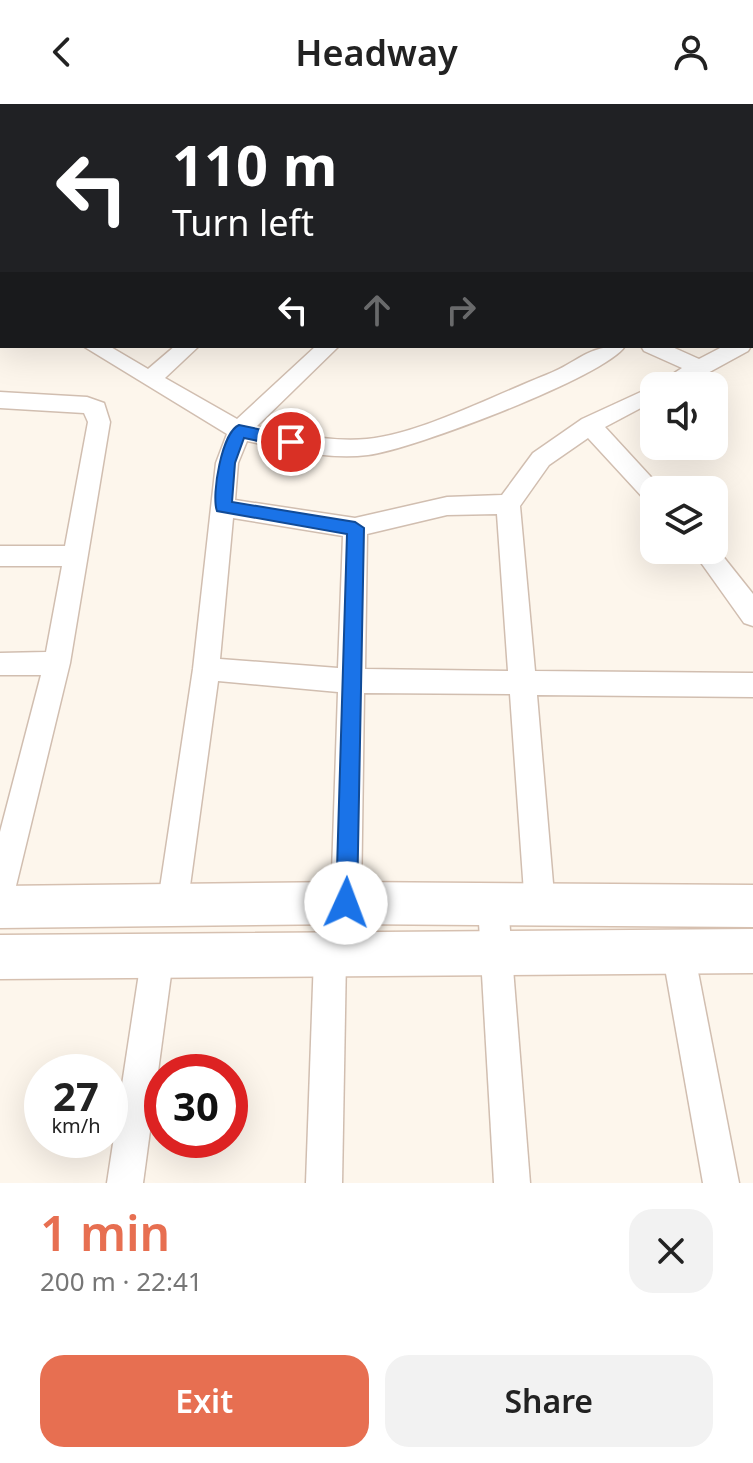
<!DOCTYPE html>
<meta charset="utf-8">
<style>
body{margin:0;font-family:"Noto Sans",sans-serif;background:#f2f2f2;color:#222;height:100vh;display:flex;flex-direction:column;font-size:30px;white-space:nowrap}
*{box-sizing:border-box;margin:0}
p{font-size:26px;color:#767676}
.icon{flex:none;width:44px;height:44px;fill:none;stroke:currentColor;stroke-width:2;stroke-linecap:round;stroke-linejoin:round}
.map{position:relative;height:1079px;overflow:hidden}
.side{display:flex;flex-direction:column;background:#fff;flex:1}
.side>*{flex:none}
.hud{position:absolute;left:0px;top:0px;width:754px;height:244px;box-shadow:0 8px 32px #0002;background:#202124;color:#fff;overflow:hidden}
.fabs{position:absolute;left:640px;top:268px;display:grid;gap:16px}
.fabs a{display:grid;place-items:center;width:88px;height:88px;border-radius:16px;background:#fff;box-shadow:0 8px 32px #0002;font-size:40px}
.speed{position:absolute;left:24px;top:950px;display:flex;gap:16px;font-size:40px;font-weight:700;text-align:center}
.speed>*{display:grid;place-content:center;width:104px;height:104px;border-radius:50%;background:#fff;box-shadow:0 8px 32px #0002;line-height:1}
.speed small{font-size:20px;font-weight:400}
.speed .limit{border:12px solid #d22;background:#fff;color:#111}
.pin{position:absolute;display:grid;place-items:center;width:68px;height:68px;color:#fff;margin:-34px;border:4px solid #fff;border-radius:50%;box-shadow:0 2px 8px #0007}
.me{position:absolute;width:88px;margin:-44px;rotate:2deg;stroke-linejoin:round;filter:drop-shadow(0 0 6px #0008)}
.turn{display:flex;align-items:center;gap:28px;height:168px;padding:0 40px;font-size:36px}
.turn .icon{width:104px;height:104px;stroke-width:2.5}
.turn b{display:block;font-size:56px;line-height:68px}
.lanes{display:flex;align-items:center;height:76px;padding:0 40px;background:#0003;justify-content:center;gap:40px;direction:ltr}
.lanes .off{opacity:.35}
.round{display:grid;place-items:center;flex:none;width:84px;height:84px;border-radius:24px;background:#f2f2f2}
.summary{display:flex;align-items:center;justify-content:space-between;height:136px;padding:0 40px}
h1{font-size:48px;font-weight:600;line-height:60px;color:#e76f51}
.primary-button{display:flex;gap:16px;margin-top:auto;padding:16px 40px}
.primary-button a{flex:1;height:92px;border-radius:24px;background:#e76f51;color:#fff;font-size:32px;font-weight:600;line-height:92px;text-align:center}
.primary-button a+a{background:#f2f2f2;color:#222}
header{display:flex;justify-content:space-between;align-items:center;height:104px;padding:0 40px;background:#fff;font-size:36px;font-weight:600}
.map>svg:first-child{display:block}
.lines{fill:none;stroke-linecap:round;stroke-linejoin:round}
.lane-casing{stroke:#d1beb0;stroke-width:3}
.street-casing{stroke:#d1beb0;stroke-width:3}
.secondary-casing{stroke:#d6c0b0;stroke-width:3}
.lane{fill:#fff;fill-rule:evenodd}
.street{fill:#fff;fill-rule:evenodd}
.secondary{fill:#fff;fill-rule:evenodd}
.route{fill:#1a73e8;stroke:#114b97;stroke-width:2}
</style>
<header><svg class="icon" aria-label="back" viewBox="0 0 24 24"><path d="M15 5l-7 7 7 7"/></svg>Headway<svg class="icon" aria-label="person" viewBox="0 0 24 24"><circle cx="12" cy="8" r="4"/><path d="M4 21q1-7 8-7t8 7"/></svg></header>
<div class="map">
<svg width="753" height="1079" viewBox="0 0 753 1079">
<rect width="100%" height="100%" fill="#fdf6ec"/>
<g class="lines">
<defs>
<path id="lane" d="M562,0h12l2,2h-12z"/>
<g id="street">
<path d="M177,0h19l1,2h-19z"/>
<path d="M329,0h20l1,2h-20z"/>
<path d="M484,0h21l1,2h-21z"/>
<rect x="0" y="65" width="2" height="11"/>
<path d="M753,115v13h-1v-13z"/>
<rect x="752" y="145" width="1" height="13"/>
<path d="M0,185l2,1v14l-2,-1z"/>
<path d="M83,242h26l39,23 27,-23h24l-34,32 72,41 79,-73h23l-82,80c37,8 72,16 110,13 53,-5 128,-44 179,-64 35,-14 39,-29 79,-29 -18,30 -217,105 -257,109 -41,5 -82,-6 -121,-14l-9,22 -3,37 120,18 92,-21 55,-2 31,-42 49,-34 74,-34 26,-17 -38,-17 -3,-5h29l29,13 25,-13h27l-3,5 -64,35h-30v15l-49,26 57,62 -8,1v14l-8,-3 -58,-63 -39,27 -29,41 15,165 218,2v24l-216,-2 18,212 -4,11 -11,4 -11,-4 -4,-11 -15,-213 -146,-1 -3,210 -4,11 -11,4 -11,-4 -4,-11 7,-211 -120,-11 -31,227 -4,11 -11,4 -11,-4 -4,-11 36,-239 23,-206 11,-29zM497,410l11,157 -143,-2 2,-135 80,-19zM233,414l110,18 -5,132 -118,-9z"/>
<path d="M0,288l87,5 17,6 6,19 -40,241 -55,227 -4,11 -11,4v-73l41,-157h-41v-22l46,-1 16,-86h-62v-20h65l23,-124 -4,-9 -84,-5z"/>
<path d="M714,441l39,49v32l-9,-3 -52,-73h22z"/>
<path d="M493,786l11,4 4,11 22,278h-36l-16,-278 4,-11z"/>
<path d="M678,831l11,5 5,11 45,232h-36l-41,-232 5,-11z"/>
<path d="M330,837l11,5 5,11 -4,226h-36l8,-226 5,-11z"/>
<path d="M157,840l11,5 5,11 -30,223h-36l34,-223 5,-11z"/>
</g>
<g id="secondary">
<path d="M346,778l407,3v42l-407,-3 -346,4v-42z"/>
<path d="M753,825v44l-753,6v-44z"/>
</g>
</defs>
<!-- lane casing -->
<use href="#lane" class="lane-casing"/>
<!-- street casing -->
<use href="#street" class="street-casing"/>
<!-- secondary casing -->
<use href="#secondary" class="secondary-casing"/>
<!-- lane -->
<use href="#lane" class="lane"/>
<!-- street -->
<use href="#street" class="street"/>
<!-- secondary -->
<use href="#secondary" class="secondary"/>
</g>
<!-- route -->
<path class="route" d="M239,321l52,11 8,6 -8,6 -47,-10 -9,25 -3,39 123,20 9,6 -7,375 -3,8 -8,3 -7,-3 -3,-8 11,-369 -130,-23c-6,-16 5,-79 22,-86z"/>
</svg>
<div class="fabs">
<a><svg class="icon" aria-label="sound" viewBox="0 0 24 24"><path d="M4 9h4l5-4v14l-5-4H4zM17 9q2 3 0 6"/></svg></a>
<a><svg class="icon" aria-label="layers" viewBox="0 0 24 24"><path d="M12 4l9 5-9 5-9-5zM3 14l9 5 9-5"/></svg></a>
</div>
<div class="speed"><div>27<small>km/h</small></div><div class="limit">30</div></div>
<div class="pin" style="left:291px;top:338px;background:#d93025"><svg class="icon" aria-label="arrive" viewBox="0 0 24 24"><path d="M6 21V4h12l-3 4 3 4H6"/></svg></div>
<svg class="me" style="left:346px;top:799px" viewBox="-20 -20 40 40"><circle r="19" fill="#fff"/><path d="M0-13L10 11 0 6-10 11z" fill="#1a73e8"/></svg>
<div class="hud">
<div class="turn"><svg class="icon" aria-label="left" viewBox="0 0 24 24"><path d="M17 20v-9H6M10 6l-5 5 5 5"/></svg><div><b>110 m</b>Turn left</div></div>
<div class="lanes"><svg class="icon" aria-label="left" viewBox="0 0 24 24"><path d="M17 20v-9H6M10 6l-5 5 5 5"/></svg><svg class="icon off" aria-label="ahead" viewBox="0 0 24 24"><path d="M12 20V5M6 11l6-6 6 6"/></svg><svg class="icon off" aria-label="right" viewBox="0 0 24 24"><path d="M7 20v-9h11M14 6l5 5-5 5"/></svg></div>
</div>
</div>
<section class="side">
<div class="summary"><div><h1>1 min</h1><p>200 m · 22:41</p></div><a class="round"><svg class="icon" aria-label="close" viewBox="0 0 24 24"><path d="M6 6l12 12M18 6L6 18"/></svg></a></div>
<div class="primary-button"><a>Exit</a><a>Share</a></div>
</section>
